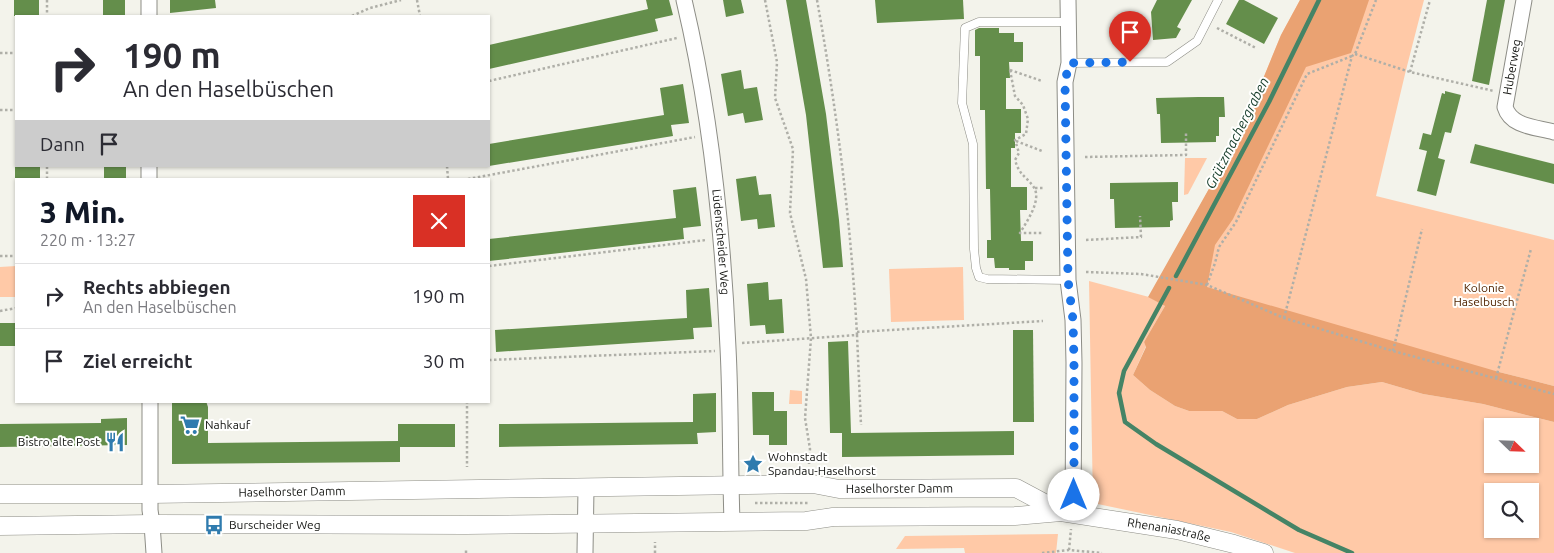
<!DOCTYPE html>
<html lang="de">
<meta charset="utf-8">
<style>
body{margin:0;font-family:Ubuntu,sans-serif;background:#f7f7f7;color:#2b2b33;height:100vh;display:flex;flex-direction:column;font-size:19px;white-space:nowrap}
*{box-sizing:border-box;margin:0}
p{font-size:16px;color:#7c7c81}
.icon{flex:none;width:28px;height:28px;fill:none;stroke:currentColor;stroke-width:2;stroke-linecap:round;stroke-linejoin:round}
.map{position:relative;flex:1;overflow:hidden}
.sheet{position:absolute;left:15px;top:178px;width:475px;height:225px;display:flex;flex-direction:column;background:#fff;border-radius:0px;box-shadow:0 1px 4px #0004}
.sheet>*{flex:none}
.guide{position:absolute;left:15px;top:15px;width:475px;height:152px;border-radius:0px;box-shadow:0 1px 4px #0004;background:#fff;color:#2b2b33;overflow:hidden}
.needle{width:32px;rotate:113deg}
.controls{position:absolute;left:1484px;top:418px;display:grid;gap:10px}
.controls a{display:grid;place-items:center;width:55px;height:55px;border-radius:0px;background:#fff;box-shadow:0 1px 4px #0004;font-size:25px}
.pin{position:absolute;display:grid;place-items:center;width:42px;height:42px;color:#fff;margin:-51px -21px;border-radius:50% 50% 50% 0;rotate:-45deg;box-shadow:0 0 5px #0007}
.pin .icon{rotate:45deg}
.me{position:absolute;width:55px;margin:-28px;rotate:0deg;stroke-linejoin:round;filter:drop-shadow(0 0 4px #0008)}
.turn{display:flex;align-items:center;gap:18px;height:105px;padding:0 25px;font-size:22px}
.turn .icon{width:65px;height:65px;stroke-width:2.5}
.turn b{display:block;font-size:35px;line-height:42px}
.then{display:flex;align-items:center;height:48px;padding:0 25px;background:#0003;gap:10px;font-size:19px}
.round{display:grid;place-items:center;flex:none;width:52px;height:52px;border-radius:0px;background:#f7f7f7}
.summary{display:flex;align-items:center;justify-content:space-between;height:85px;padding:0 25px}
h1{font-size:30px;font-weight:800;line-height:38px;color:#111827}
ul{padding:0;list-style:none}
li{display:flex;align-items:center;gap:15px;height:65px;padding:0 25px;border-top:1px solid #e1e1e2}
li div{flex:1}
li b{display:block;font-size:19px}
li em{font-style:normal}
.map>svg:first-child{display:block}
.green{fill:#ffc9a7;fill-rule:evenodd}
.forest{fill:#eaa272}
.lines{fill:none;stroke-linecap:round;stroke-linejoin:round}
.stream{stroke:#458466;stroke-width:4.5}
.building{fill:#648e4b}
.service-casing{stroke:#8d8d86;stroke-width:9}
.minor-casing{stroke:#8d8d86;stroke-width:17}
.tertiary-casing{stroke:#8d8d86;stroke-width:19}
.path{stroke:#afafa8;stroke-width:2.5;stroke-dasharray:2.5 2.5;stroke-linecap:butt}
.service{stroke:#fff;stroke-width:8}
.minor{stroke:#fff;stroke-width:15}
.tertiary{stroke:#fff;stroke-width:18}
.route{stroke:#1a73e8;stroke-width:9;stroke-dasharray:0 16.2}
.labels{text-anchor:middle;stroke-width:4;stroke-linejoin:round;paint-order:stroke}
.street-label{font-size:12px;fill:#131411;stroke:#fffffe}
.park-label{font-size:12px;fill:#512400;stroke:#fffffe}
.poi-label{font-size:12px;fill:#131411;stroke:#fffffe;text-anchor:start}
.water-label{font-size:14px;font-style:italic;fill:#143b29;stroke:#fffffe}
</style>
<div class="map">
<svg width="1554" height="553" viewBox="0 0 1554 553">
<rect width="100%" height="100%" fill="#f3f3eb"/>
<!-- green -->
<g class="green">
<path d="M1300,0h124l-18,70 -30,126 178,44v146l-55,-14 -350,-75 16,9 -21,36 2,4 -13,29 17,15 25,16 14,5h33l15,8h20l31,-14 59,-18 35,-5 41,12 60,10 71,18v131h-259l-64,-21 -138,-29 -4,-222 60,16 93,-167 39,-95zM1492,426h38v38h-38zM1492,491h38v38h-38z"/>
<path d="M1185,158h22l-19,36 -4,1z"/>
<path d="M16,266v31h-16v-30z"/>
<path d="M963,267l1,53 -73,2 -2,-53z"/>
<path d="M790,390l12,1v13h-13z"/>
<path d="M1058,534l-2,19h-91l-1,-5 -68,1 9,-13z"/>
</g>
<!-- forest -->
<path class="forest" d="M1300,0h69l-18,53 -45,14 -73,152 -18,26 -8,42 292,85 55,14v36l-71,-18 -60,-10 -41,-12 -35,5 -59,18 -31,14h-20l-15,-8h-33l-14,-5 -25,-16 -17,-15 13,-28 -2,-5 21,-36 -17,-9 94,-167 39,-95z"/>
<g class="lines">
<!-- stream -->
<g class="stream">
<path d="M1176,276l93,-174 50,-102"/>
<path d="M1169,288l-45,83 -5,22 6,29 31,22 143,86 53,23"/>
</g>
</g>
<!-- building -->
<g class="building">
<rect x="14" y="0" width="25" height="16"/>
<rect x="103" y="0" width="22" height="16"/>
<path d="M170,0h45l1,8 -46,5z"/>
<path d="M646,0h23l4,15 -18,4 3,12 -169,38v-24l159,-36z"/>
<path d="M723,0h18l3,13 -18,4z"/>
<path d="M786,0h20l20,114 13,106 4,47 -20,1 -17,-153z"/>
<path d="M875,0h88l1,19 -87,4z"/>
<path d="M1157,0h35l-15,27 4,2 -5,9 -23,2 -2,-28z"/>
<path d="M1239,0h5l34,18 -14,26 -38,-20z"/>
<path d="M1487,0h18l-16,85 -17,-4z"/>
<path d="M979,28h20v5h15v9h9v20h-14l1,16h-4v31h15v24h-6v15h-4v39h16v23h-7l1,31h12v20h-8v9h-16v-2h-14l-1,-10h-7v-18h4l-1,-51h-4l-1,-79h-5v-54h-5v-26z"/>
<path d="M741,70l3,19 13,-2 6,33 -18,3 -2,-10 -15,3 -7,-42z"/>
<path d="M683,84l6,39 -18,2 2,11 -184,30v-22l175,-29 -4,-27z"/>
<path d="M1445,91l16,4 -10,38 -6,-1 -7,26 7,2 -9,36 -19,-5 10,-40 -8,-2 4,-16 8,2 11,-42 3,1z"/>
<path d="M1198,97h26l1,20h-6v19h-3v6l-55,1 -1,-29h-3l-1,-16z"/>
<path d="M1475,144l79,20v20l-84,-21z"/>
<rect x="15" y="166" width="25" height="13"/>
<rect x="104" y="166" width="22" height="13"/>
<path d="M756,176l3,19 12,-1 4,33 -17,2 -1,-10 -16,2 -5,-42z"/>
<path d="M1178,182v20h-6l1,18 -3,1v6l-55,1 -1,-29h-4v-16z"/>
<path d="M696,187l5,39 -18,2 1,11 -195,22v-22l187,-21 -3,-28z"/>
<path d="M768,282l1,18 13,-1 2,34 -18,1 -1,-9 -15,1 -3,-42z"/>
<path d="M709,288l3,39 -19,1 1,11 -198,13 -1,-22 192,-12 -1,-28z"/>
<rect x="0" y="323" width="16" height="23"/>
<path d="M1013,330h20l1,92h-21z"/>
<path d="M848,341l3,92 163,-2v24l-172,2v-24h-12l-2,-91z"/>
<path d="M752,392h22v19h13v34h-18v-10h-16z"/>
<path d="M716,393v39l-19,1 1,11 -199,3v-23l194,-2v-28z"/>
<path d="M172,401h34l2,6v36l190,-2v-17h57v23h-55v15l-228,2z"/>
<path d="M127,418v27l-127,2v-23l101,-1v-4z"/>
</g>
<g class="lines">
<defs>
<g id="service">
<path d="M1069,63l98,-1 30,-21 21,-41"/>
<path d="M1068,280l-81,-1 -8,-2 -3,-9 -2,-19 -1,-105 -11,-41 3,-75 14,-6h90"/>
</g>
<g id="minor">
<path d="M149,0v16"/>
<path id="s1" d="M684,0c27,114 39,231 44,348 3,58 2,116 4,174"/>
<path d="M1068,0l1,63 -4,19 3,198 5,40 1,43 -1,150"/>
<path d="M1524,0l-19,107c6,20 31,20 49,25"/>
<path d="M149,166v13"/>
<path d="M150,401v109l2,14 2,29"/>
<path d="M585,553l1,-65"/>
</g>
<g id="tertiary">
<path id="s2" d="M0,494h150l663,-10 26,5 177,-1 45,24"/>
<path id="s3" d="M0,526l152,-2 314,1 340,-4 27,-4 182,-1 46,-4 116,18 57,14 30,9"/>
</g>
</defs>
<!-- service casing -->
<use href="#service" class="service-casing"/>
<!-- minor casing -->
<use href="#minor" class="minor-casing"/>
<!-- tertiary casing -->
<use href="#tertiary" class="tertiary-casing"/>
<!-- path -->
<g class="path">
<path d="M47,0v16"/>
<path d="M417,0l3,16"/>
<path d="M765,0l12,62 -2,36 18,51 -3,64 16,66 5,59 -6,80 5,31 -1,15"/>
<path d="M817,0c20,111 34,223 40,335"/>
<path d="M352,16l18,-8 31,-8"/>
<path d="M1217,28l39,20"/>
<path d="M0,53h16"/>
<path d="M1355,54l55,18 84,19"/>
<path d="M1010,70l5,26 8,9 5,14 -2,15 -11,6 4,13 -4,7c5,16 9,14 18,26 10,13 -6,35 -13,47h23"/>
<path d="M1010,70l32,11"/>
<path d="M1410,72l20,-72"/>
<path d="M489,81l188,-43"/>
<path d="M0,110h16"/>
<path d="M1016,141l26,10"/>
<path d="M1085,157l101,-2v-23"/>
<path d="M447,166l1,13"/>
<path d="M47,179v-13"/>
<path d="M468,179l227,-42"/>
<path d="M1035,188h8"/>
<path d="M1086,240l55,-3 -1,-21"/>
<path d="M0,256h16"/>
<path d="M489,266l217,-26"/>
<path d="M1086,272l55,2 66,11 77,33 109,33 161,43"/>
<path d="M1207,285l8,-22 4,-16 17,-25 71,-148 45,-18"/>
<path d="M0,311l16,-3"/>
<path d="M1284,318l68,-262 3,-2 21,-54"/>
<path d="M857,332l186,-11"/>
<path d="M742,343l115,-8 4,90"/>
<path d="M1393,351l29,-122"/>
<path d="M489,360l226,-9"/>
<path d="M1496,378l35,-129"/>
<path d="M467,401v66"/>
<path d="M755,503h55"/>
<path d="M1069,550l2,-21"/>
<path d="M466,553v-4"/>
<path d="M655,553v-11"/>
<path d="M1042,553l27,-3 33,3"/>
</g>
<!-- service -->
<use href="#service" class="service"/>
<!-- minor -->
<use href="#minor" class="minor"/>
<!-- tertiary -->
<use href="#tertiary" class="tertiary"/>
</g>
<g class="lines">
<!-- route -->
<path class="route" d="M1074,495v-133l-1,-42 -5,-40 -3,-198 4,-19 61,-1"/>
</g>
<!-- icons -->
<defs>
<symbol id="supermarket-bare" viewBox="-9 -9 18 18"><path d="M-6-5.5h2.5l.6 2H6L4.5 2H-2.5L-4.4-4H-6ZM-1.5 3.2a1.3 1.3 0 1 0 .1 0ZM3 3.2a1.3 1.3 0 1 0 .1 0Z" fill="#2f7bae" stroke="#fffffe" stroke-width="2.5" paint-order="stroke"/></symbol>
<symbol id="restaurant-bare" viewBox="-9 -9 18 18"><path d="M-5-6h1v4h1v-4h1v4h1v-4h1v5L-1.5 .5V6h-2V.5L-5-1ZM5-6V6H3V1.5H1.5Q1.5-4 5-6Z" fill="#2f7bae" stroke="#fffffe" stroke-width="2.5" paint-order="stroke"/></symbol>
<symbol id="sight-bare" viewBox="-9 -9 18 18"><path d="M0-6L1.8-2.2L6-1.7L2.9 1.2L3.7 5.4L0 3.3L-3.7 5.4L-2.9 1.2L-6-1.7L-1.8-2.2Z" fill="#2f7bae" stroke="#fffffe" stroke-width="2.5" paint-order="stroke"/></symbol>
<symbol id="bus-bare" viewBox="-9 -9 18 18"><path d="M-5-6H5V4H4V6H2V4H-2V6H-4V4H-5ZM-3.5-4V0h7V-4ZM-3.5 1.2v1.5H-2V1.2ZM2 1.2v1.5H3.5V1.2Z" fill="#2f7bae" stroke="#fffffe" stroke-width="2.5" paint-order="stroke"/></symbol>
</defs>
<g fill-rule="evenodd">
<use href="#supermarket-bare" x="176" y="411" width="28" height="28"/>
<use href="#restaurant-bare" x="101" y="428" width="28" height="28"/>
<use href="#sight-bare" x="739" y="450" width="28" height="28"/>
<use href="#bus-bare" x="200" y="511" width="28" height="28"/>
</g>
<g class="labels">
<!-- street labels -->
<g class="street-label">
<text transform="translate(1512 67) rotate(-80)" y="4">Huberweg</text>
<text dy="4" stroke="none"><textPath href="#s1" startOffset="245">Lüdenscheider Weg</textPath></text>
<text dy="4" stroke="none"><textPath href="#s2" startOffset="900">Haselhorster Damm</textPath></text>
<text dy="4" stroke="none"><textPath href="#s2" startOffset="292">Haselhorster Damm</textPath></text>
<text dy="4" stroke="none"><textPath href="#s3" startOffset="1171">Rhenaniastraße</textPath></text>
</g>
<!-- park labels -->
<g class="park-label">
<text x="1484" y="292">Kolonie<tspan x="1484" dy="14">Haselbusch</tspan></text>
</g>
<!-- poi labels -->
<g class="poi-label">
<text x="205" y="429">Nahkauf</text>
<text x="100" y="446" text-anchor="end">Bistro alte Post</text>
<text x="768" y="461">Wohnstadt<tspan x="768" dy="14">Spandau-Haselhorst</tspan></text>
<text x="229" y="529">Burscheider Weg</text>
</g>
<!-- water labels -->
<g class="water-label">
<text transform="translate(1237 133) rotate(-63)" y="5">Grützmachergraben</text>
</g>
</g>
</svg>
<div class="controls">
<a><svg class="needle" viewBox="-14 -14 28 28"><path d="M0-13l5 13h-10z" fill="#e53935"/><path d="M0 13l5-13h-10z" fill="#7c7c81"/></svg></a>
<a><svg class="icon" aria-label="search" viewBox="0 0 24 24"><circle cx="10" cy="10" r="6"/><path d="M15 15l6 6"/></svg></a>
</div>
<div class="pin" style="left:1130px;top:62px;background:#d93025"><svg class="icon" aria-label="arrive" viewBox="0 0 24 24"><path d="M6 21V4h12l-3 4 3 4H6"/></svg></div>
<svg class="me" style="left:1074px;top:495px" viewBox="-20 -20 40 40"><circle r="19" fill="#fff"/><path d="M0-13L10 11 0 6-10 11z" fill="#1a73e8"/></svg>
<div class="guide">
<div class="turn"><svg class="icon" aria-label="right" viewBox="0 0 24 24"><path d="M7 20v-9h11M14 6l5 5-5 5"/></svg><div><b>190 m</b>An den Haselbüschen</div></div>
<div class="then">Dann<svg class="icon" aria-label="arrive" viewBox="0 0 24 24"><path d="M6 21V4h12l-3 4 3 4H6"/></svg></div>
</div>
<section class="sheet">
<div class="summary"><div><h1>3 Min.</h1><p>220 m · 13:27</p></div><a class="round" style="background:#d93025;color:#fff"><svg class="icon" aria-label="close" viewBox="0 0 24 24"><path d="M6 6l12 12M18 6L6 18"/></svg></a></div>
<ul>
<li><svg class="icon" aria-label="right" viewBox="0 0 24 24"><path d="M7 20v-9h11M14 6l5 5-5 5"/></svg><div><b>Rechts abbiegen</b><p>An den Haselbüschen</p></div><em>190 m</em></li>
<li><svg class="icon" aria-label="arrive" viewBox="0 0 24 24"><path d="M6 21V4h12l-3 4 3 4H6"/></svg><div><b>Ziel erreicht</b></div><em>30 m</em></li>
</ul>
</section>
</div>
